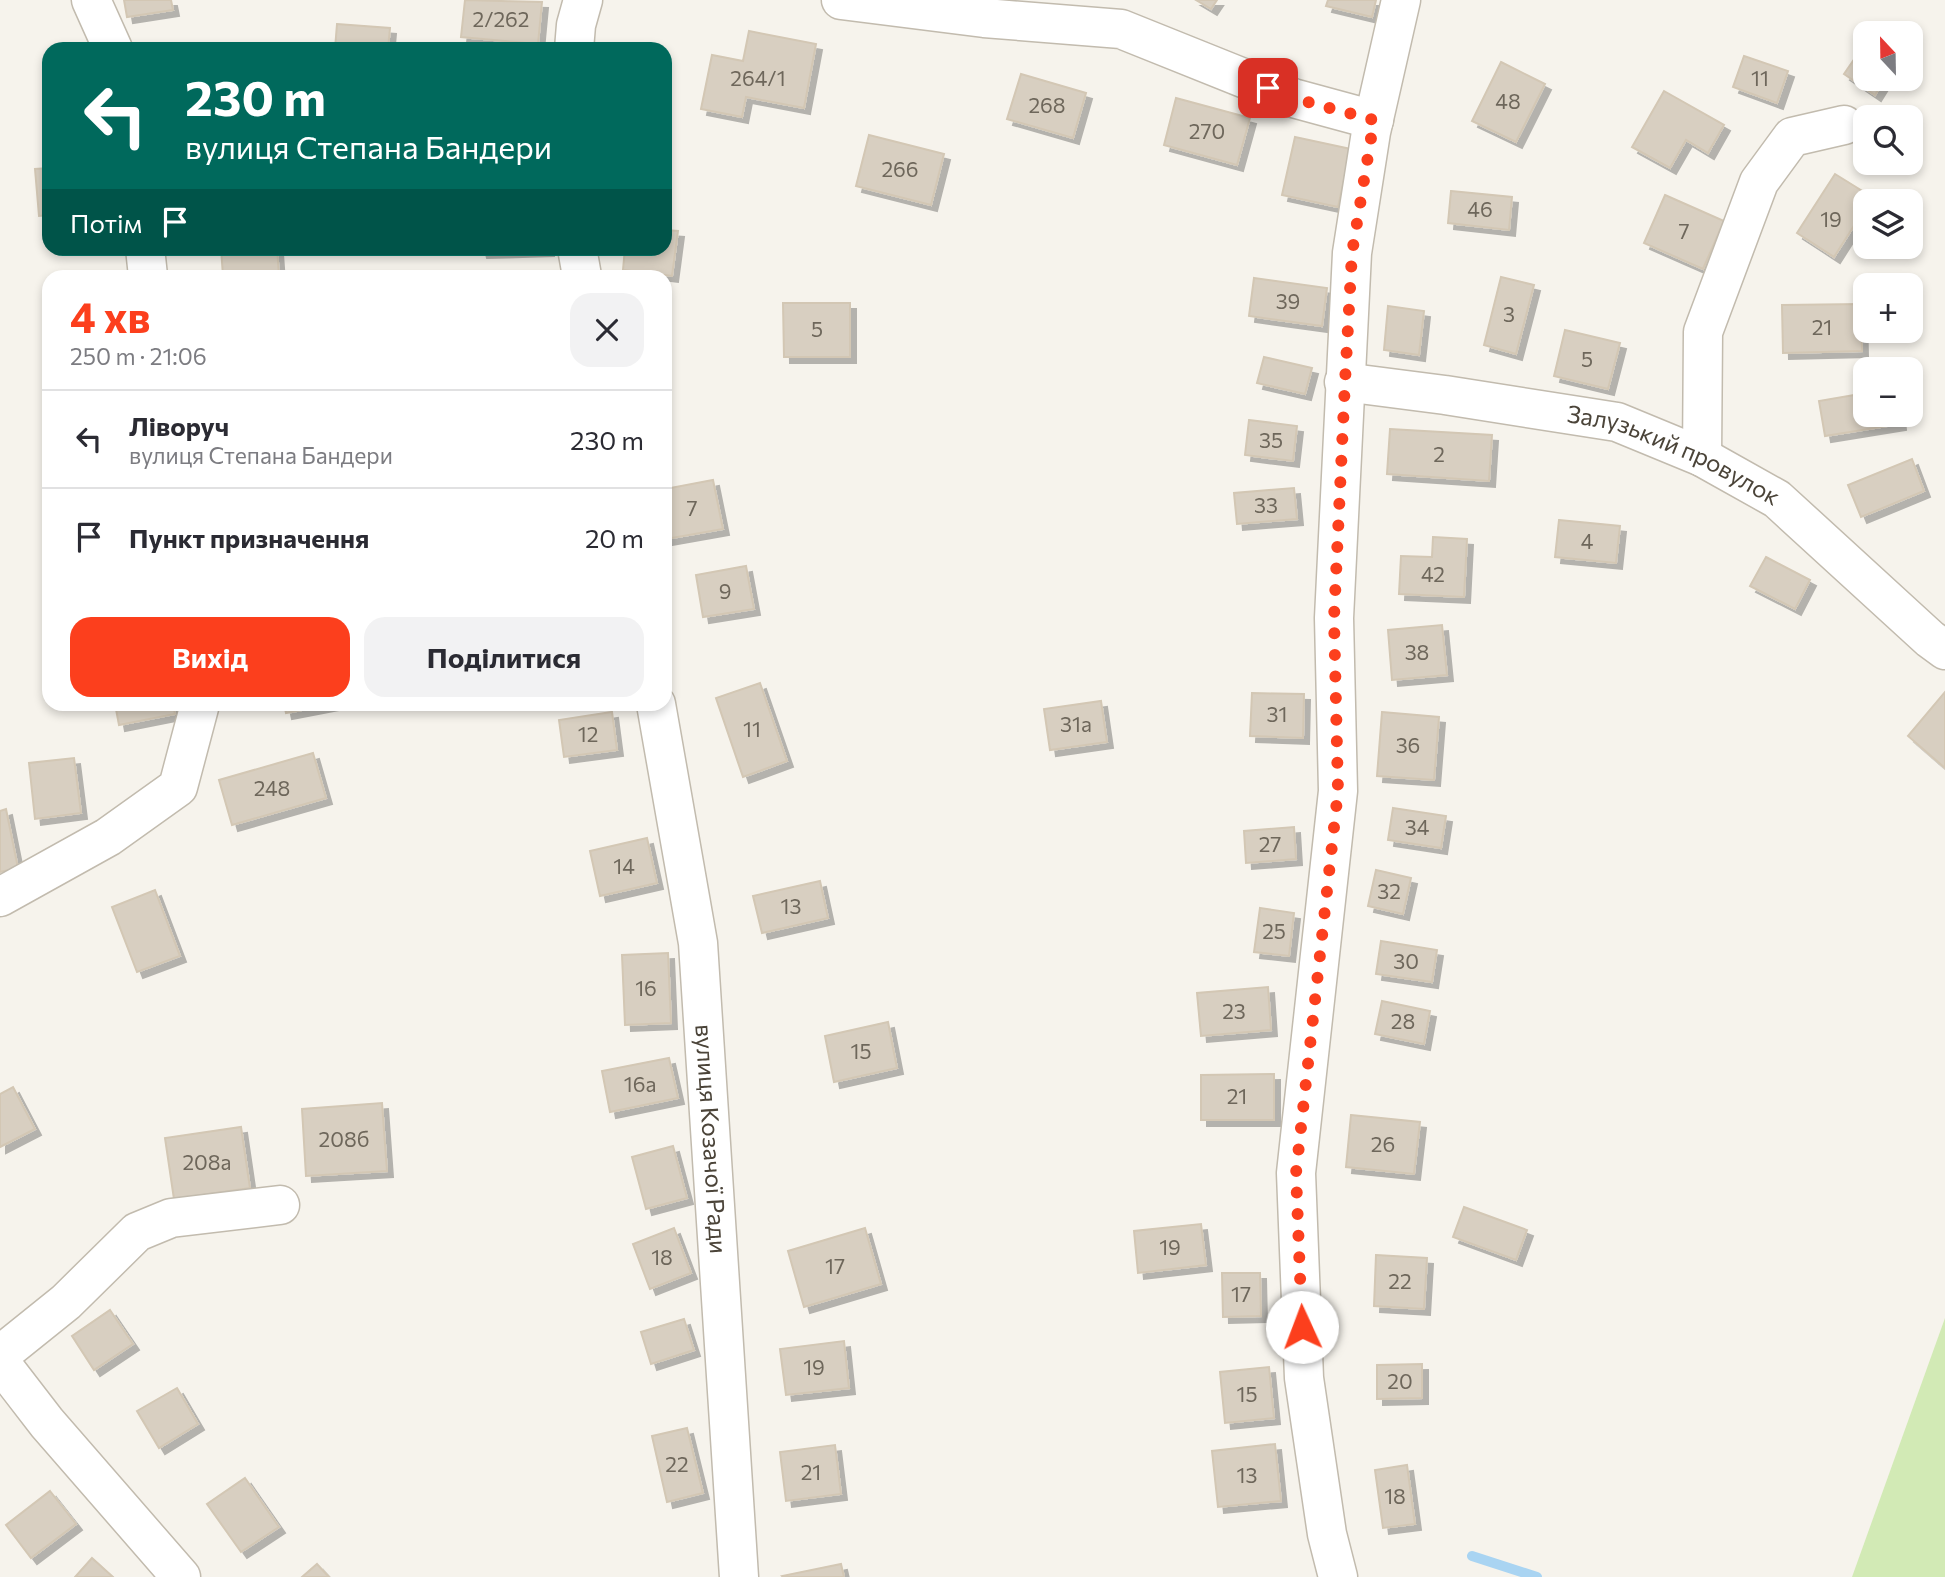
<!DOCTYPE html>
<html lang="uk">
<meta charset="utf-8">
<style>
body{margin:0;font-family:Commissioner,sans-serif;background:#f2f2f3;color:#2b2b33;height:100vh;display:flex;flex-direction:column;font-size:26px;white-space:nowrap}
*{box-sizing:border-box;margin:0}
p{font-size:23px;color:#7c7c81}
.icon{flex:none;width:38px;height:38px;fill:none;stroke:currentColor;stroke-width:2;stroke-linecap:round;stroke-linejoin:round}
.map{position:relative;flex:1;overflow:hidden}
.sheet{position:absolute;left:42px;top:270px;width:630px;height:441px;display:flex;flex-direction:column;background:#fff;border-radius:21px;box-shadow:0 4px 10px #0003}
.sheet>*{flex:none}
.top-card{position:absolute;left:42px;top:42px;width:630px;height:214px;border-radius:21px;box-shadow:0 4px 10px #0003;background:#00695c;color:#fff;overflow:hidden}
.needle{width:46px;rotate:338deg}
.buttons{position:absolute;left:1853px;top:21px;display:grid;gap:14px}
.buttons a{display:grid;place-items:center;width:70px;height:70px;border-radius:14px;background:#fff;box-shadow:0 4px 10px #0003;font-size:35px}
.pin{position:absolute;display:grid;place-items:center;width:60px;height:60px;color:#fff;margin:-30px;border-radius:14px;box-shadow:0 4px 10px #0006}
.me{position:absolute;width:77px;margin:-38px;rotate:358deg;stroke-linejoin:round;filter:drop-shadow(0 0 5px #0008)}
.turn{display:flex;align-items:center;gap:24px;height:147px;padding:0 28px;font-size:32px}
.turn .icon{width:91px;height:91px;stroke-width:2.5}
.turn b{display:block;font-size:49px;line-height:60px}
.then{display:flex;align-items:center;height:66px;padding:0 28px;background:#0003;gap:14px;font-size:26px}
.round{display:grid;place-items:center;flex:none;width:74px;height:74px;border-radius:21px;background:#f2f2f3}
.overview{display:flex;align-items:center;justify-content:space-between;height:119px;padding:0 28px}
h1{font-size:42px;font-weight:700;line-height:52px;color:#fc3f1d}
.primary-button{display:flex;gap:14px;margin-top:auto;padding:14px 28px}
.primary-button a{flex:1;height:80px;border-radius:21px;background:#fc3f1d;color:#fff;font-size:28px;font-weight:700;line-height:80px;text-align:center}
.primary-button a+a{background:#f2f2f3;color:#2b2b33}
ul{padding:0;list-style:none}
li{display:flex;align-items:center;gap:21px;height:98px;padding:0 28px;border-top:2px solid #e1e1e2}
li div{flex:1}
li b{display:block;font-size:26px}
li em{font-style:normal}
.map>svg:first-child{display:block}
.green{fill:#d2eab5}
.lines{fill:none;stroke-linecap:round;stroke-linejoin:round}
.stream{stroke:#a9d4f2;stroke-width:10}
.building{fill:#d8cfc1;stroke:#d3c7b4;stroke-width:2;filter:url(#shadow)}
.minor-casing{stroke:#c2bbae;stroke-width:41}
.minor{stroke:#fff;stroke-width:38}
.route{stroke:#fc3f1d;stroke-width:12;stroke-dasharray:0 21.6}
.labels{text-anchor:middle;stroke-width:5;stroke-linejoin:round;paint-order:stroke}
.number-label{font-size:21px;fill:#6e675b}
.street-label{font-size:24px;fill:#4b4439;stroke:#fff}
</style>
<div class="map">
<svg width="1945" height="1577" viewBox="0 0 1945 1577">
<defs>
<filter id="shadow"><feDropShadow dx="6" dy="6" stdDeviation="0" flood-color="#0004"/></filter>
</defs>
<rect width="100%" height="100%" fill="#f6f3ec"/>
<!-- green -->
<path class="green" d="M1945,1318v259h-93z"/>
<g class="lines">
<!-- stream -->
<path class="stream" d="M1472,1556l65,21"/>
</g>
<!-- building -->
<g class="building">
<path d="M124,0h47l2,10 -46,7z"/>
<path d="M465,0l77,2 -4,42 -77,-7z"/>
<path d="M1196,0h21l-6,9z"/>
<path d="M1328,0h48l-4,17 -46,-11z"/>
<path d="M337,24l53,4 -2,21h-53z"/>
<path d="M749,31l67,13 -12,64 -58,-11 -4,20 -41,-8 11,-54 31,6z"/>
<path d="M1866,42v37h19l-10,16 -31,-21z"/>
<path d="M1744,56l44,15 -11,32 -44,-16z"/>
<path d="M1501,62l44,22 -29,58 -44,-21z"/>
<path d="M1021,74l65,19 -13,45 -66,-19z"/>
<path d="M1664,91l60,34 -16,28 -22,-13 -16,28 -38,-21z"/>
<path d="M1176,98l74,20 -13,47 -73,-20z"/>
<path d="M869,135l75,19 -13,51 -75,-19z"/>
<path d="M1295,137l56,12 -13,58 -56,-12z"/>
<path d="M49,168v47l-10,1 -4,-47z"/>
<path d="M1835,174l37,23 -3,4h-3v6l-32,50 -37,-24z"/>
<path d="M1451,191l61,6 -3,33 -61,-7z"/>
<path d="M1665,195l59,26 -21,48 -59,-26z"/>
<path d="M665,230l13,1 -6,45 -49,-6 2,-22h40z"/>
<path d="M221,248h56l2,28h-56z"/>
<path d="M480,248h68v2l-67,2z"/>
<path d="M1501,277l33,8 -18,69 -32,-9z"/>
<path d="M1254,278l73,10 -5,38 -73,-10z"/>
<path d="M783,303h67v54h-66z"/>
<path d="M1861,304l1,47 -79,2 -1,-48z"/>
<path d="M1388,306l36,5 -5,44 -35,-5z"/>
<path d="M1565,330l55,13 -12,46 -54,-13z"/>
<path d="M1264,357l48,11 -7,26 -48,-11z"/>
<path d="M1866,393v22h33l1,9 -75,12 -6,-35z"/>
<path d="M1249,420l48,6 -4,35 -48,-6z"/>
<path d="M1390,429l102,6 -3,46 -102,-7z"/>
<path d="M1912,459l12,32 -63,26 -13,-32z"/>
<path d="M713,480l10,49 -57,10 -1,-50z"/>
<path d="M1294,488l3,31 -60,5 -3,-31z"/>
<path d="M1559,520l61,6 -4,37 -61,-6z"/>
<path d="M1433,537l34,2 -3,58 -65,-3 2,-38 31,1z"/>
<path d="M1766,557l44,23 -15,29 -45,-23z"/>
<path d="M746,566l8,43 -51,8 -7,-42z"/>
<path d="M1442,625l5,50 -55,5 -4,-50z"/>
<path d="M760,683l27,78 -44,16 -27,-79z"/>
<path d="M1945,692v76l-37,-32z"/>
<path d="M1252,693l52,1 -1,44 -53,-2z"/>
<path d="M1101,701l6,41 -57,8 -6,-41z"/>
<path d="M115,704h58l2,10 -56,11z"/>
<path d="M284,704h49l-47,9z"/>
<path d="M612,712l5,38 -53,7 -5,-37z"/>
<path d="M1382,712l57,5 -5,63 -57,-4z"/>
<path d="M313,753l13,45 -94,27 -13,-45z"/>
<path d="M74,758l7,55 -46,6 -6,-56z"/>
<path d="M1393,808l53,8 -5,32 -53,-8z"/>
<path d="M6,809l12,59 -18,4v-61z"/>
<path d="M1294,827l2,32 -50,4 -2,-32z"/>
<path d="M647,838l10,45 -57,13 -10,-45z"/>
<path d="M1376,870l35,8 -8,36 -35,-8z"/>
<path d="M820,881l8,37 -66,15 -9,-37z"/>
<path d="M155,890l25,66 -43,16 -25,-65z"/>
<path d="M1260,908l34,5 -5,43 -35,-4z"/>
<path d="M1381,941l56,9 -5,32 -56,-8z"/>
<path d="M668,953l3,70 -46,2 -3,-70z"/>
<path d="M1268,987l3,43 -70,6 -4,-43z"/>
<path d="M1382,1001l48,10 -6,33 -49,-10z"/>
<path d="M888,1022l9,46 -63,14 -9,-46z"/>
<path d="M669,1058l9,40 -68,14 -8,-41z"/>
<path d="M1274,1074v46h-73v-45z"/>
<path d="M13,1087l22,42 -35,18v-53z"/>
<path d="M382,1103l5,68 -81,5 -4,-67z"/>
<path d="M1351,1115l69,7 -6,52 -68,-7z"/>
<path d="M241,1127l9,61 -76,11 -9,-61z"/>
<path d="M673,1146l14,52 -41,11 -14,-52z"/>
<path d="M1464,1207l63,23 -11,30 -63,-23z"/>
<path d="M1201,1224l5,41 -68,8 -4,-42z"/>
<path d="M674,1228l17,45 -41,16 -17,-45z"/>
<path d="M865,1228l16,56 -77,23 -16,-56z"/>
<path d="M1376,1255l51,3 -3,51 -50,-3z"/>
<path d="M1222,1273h38l1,43 -38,1z"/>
<path d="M110,1310l23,34 -39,26 -22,-34z"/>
<path d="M684,1319l10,31 -43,14 -10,-32z"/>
<path d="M844,1341l5,47 -63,7 -6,-46z"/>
<path d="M1422,1364v34l-45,1v-34z"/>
<path d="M1269,1367l5,51 -49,5 -5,-51z"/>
<path d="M177,1388l21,36 -39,24 -22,-37z"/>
<path d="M687,1428l16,65 -36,9 -15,-66z"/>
<path d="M1275,1444l6,57 -63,6 -6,-56z"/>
<path d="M835,1445l6,49 -55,7 -6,-49z"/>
<path d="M1407,1465l8,59 -32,4 -8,-58z"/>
<path d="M245,1478l34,49 -38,25 -34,-48z"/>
<path d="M50,1491l26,33 -45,34 -25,-33z"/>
<path d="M92,1558l21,19h-38z"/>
<path d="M317,1564l12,13h-27z"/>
<path d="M841,1564l3,13h-61l-1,-1z"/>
</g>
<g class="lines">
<defs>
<g id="minor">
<path d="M91,0l22,49"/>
<path d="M841,0l143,18 137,11 172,69 81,22"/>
<path d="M574,49l2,-24 7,-25"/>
<path d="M145,248l3,28"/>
<path d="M577,248l5,28"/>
<path id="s1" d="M1344,382l101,13 172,27 85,35 75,42 153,140 15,11"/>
<path d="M1702,457l1,-125 56,-150 33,-45 52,-12"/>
<path id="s2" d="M656,704l42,239 41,634"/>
<path d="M0,897l108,-60 70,-50 22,-83"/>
<path d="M0,1355l66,-53 71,-70 34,-14 109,-13"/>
<path d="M0,1362l47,61 134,154"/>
<path d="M1338,1577l-11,-43 -23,-156 -8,-205 42,-382 -4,-173 18,-365 19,-121 30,-132"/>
</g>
</defs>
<!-- minor casing -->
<use href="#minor" class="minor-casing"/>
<!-- minor -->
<use href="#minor" class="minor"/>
</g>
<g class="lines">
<!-- route -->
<path class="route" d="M1268,88l25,10 81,22 -22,133 -7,129 -11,236 4,173 -42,382 6,154"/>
</g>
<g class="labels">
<!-- number labels -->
<g class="number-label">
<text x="501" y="27">2/262</text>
<text x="758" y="86">264/1</text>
<text x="1760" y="86">11</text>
<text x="1508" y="109">48</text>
<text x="1047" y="113">268</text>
<text x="1207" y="139">270</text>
<text x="900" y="177">266</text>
<text x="1480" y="217">46</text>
<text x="1831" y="227">19</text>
<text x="1684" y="239">7</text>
<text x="1288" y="309">39</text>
<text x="1509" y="322">3</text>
<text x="1822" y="335">21</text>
<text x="817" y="337">5</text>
<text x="1587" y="367">5</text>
<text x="1271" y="448">35</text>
<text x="1439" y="462">2</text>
<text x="1266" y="513">33</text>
<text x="692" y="516">7</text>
<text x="1587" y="549">4</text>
<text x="1433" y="582">42</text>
<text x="725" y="599">9</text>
<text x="1417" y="660">38</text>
<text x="1277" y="722">31</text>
<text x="1076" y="732">31а</text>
<text x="752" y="737">11</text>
<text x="588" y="742">12</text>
<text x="1408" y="753">36</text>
<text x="272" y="796">248</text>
<text x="1417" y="835">34</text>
<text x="1270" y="852">27</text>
<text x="624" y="874">14</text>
<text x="1389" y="899">32</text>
<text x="791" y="914">13</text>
<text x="1274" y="939">25</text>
<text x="1406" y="969">30</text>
<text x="646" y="996">16</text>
<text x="1234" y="1019">23</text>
<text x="1403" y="1029">28</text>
<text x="861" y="1059">15</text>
<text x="640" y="1092">16а</text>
<text x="1237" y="1104">21</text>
<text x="344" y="1147">208б</text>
<text x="1383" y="1152">26</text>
<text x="207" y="1170">208а</text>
<text x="1170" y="1255">19</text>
<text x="662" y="1265">18</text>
<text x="835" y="1274">17</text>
<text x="1400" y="1289">22</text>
<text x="1241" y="1302">17</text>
<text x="814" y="1375">19</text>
<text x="1400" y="1389">20</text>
<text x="1247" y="1402">15</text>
<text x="677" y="1472">22</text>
<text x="811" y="1480">21</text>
<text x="1247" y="1483">13</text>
<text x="1395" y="1504">18</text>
</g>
<!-- street labels -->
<g class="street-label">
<text dy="8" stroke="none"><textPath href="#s1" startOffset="340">Залузький провулок</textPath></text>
<text dy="8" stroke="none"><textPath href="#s2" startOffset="439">вулиця Козачої Ради</textPath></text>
</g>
</g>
</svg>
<div class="buttons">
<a><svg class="needle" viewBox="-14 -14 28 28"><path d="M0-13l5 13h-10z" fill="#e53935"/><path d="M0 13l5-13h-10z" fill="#7c7c81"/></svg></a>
<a><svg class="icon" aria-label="search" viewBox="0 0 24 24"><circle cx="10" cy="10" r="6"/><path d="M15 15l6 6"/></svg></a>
<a><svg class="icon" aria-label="layers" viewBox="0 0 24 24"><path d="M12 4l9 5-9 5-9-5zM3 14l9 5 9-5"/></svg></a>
<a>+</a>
<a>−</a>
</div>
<div class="pin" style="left:1268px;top:88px;background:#d93025"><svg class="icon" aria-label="arrive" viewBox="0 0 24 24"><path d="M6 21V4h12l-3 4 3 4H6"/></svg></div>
<svg class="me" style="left:1302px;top:1327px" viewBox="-20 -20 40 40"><circle r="19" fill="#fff"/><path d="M0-13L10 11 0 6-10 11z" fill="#fc3f1d"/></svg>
<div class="top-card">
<div class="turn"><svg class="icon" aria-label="left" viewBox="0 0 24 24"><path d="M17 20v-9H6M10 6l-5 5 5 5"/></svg><div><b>230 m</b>вулиця Степана Бандери</div></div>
<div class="then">Потім<svg class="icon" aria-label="arrive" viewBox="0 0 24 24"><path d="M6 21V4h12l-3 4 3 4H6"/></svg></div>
</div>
<section class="sheet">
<div class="overview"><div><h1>4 хв</h1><p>250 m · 21:06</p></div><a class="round"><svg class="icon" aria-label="close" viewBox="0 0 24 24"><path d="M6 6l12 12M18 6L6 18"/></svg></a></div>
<ul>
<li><svg class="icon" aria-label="left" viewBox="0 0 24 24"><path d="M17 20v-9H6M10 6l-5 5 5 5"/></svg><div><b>Ліворуч</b><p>вулиця Степана Бандери</p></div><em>230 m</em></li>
<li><svg class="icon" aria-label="arrive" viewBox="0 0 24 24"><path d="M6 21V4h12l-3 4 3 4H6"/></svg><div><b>Пункт призначення</b></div><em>20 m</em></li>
</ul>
<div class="primary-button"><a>Вихід</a><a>Поділитися</a></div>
</section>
</div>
